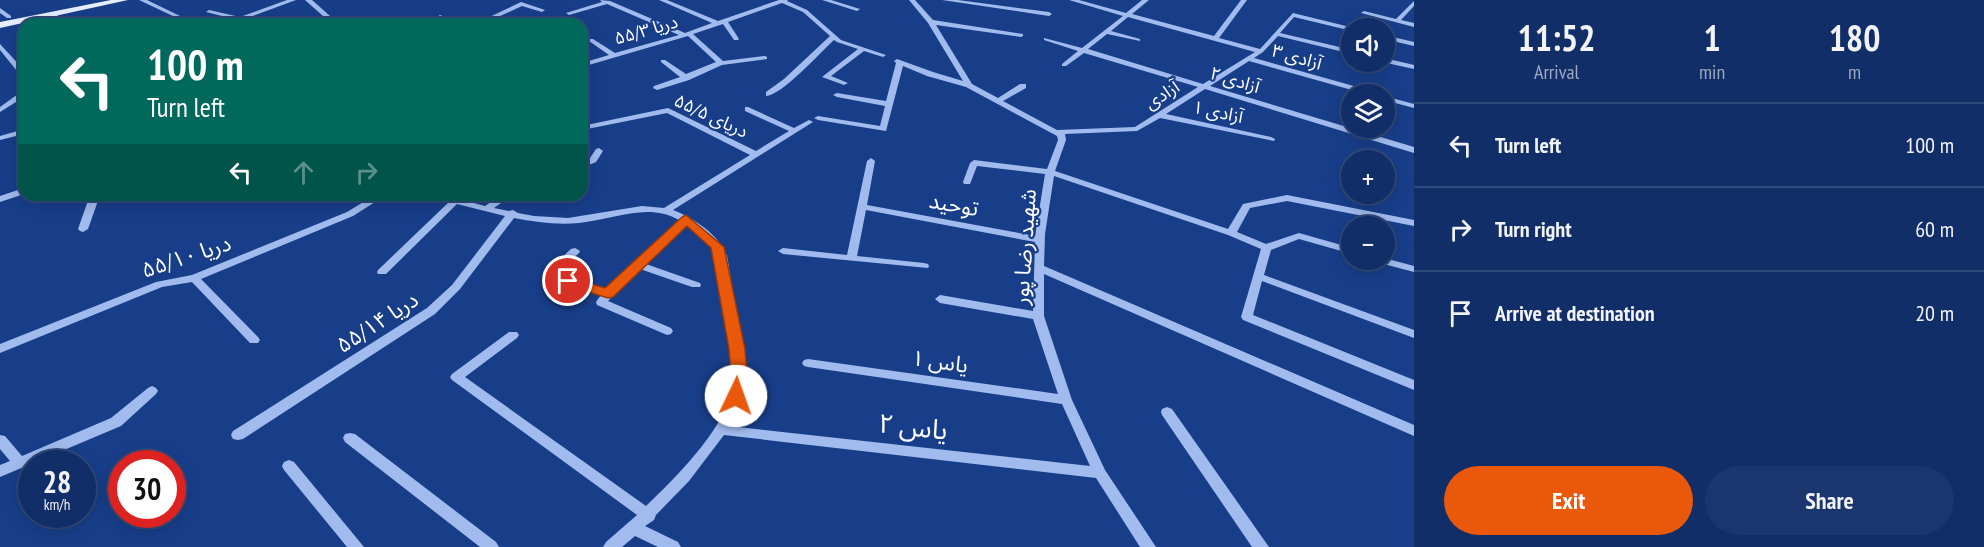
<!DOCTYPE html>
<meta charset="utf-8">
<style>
body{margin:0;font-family:"PT Sans Narrow","Noto Sans Arabic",sans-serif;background:#1b366e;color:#f1f3f6;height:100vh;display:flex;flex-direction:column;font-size:22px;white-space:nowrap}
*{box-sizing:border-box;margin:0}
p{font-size:20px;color:#9ca8c0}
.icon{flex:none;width:33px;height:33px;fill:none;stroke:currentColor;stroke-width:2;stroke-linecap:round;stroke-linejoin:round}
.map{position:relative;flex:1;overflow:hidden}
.details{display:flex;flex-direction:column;background:#122e68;width:570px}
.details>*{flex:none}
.banner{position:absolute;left:18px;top:18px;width:570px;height:183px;border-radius:18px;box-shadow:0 3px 15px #0003,0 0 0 2px #314a7c;background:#00695c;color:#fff;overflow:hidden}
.buttons{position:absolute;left:1341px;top:18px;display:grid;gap:12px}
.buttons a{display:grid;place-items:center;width:54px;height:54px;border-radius:50%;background:#122e68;box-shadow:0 3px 15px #0003,0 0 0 2px #314a7c;font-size:30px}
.speed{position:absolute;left:18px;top:450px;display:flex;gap:12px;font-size:30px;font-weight:700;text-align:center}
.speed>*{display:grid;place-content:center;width:78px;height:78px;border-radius:50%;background:#122e68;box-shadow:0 3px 15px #0003,0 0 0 2px #314a7c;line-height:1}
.speed small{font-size:15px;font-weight:400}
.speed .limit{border:9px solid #d22;background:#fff;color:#111}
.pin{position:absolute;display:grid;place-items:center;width:51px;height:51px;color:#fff;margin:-26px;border:3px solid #fff;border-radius:50%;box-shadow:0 2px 6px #0007}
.me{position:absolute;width:66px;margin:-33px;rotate:3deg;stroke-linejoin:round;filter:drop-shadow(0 0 4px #0008)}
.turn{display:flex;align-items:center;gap:21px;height:126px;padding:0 30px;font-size:27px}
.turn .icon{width:78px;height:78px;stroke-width:2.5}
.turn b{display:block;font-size:42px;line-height:51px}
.lanes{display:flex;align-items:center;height:57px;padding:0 30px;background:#0003;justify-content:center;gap:30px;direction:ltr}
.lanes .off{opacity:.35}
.eta{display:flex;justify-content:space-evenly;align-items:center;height:102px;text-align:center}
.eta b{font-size:36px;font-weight:600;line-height:42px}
.primary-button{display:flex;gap:12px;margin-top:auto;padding:12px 30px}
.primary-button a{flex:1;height:69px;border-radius:36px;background:#ea580c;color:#fff;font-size:24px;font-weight:600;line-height:69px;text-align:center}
.primary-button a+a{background:#1b366e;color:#f1f3f6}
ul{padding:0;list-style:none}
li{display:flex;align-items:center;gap:18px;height:84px;padding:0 30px;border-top:2px solid #314a7c}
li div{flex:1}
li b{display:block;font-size:22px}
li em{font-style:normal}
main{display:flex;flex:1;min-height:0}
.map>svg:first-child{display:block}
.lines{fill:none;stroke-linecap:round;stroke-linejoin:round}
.minor{fill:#a1bbee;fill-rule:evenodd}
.major{fill:#e8eeff;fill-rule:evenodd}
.route{fill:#ea580c;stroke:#983908;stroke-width:1.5}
.labels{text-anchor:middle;stroke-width:4.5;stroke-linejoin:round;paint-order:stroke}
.far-street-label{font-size:18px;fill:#fff;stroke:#183e8a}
.street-label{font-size:22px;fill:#fff;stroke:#183e8a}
.near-street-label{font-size:27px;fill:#fff;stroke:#183e8a}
</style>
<main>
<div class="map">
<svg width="1414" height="547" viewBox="0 0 1414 547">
<rect width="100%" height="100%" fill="#183e8a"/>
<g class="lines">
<!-- minor -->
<g class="minor">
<path d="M139,0h8l33,16 -5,1z"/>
<path d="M287,0h9l-65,24h-9l12,-5 -28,-7 3,-2 31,7z"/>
<path d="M305,0h7l27,24h-7z"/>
<path d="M600,0l10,1 75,32 27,-10 -53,-23h8l51,21 61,-21h9l-1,1 20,9 34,30 45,15 -3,2 -19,-6 -33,25 17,7 -4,2 -22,-8 36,-28 -21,-7 -3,-2c-13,12 -53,56 -68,56v-4l18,-13 46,-43 -27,-24 -21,-9 -54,19 11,17 -1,1h-4l-11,-16 -30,10 30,27 42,-5 2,1v2l-45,6 -33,15 -32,10 -4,-2 1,-2 26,-9 -19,-15v-2h4l21,14 30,-12 -28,-26 -106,31v-4l27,-8 -20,-14v-2h4l22,14 64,-18 -72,-31 -38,11 -3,-2 36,-11z"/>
<path d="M822,0h9l29,9 -3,2z"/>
<path d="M909,0h6l18,20 90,14v2l-2,1 -85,-12 36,59 26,14 22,-14h6v4l-23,13 54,29 78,-3 63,-40 -114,-34 -18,13h-4v-2l16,-13 -34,-11v-2l38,10 41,-32 -54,-16h10l47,13 16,-13h7l-17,14 82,22 27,-36h6l-28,38 41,11 33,-36 61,15h-2v3l-58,-14 -14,16 72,17v4l-74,-18 -15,16 -9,6 121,34v2h-9l-117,-33 -39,25 204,61v6l-209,-64 -39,25 105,23 4,2 -1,2 -114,-23 -23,13 -72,3 1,6 -11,31 173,58 15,-25 44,-9 127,25v6l-127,-25 -37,7 -13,24 29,12 33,-11 53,15v6l-53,-15 -28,11 -7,25 150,55v8l-152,-57 -9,34 161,65v10l-171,-70 -2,-3 20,-68 -33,-14 -174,-59 -9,58 -1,32 370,159v11l-370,-162v42l28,84 33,70 51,77h-16l-44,-69 -372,-43 -35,46 -33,34 -2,5 -9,6 33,16 3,5h-23l-23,-11 -13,11h-19l3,-5 31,-27 -185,-135 -2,-3 2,-3 57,-42h8l2,3 -2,3 -52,39 181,129c28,-27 76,-74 85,-113 7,-31 -3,-64 -8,-95 -3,-12 -4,-24 -6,-36 -3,-18 -16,-28 -31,-38l-40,40 54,19 1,2 -1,2h-8l-52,-18 -32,32 63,27 2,3 -2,3 -4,1 -70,-30 -1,-3 5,-7 -57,-18 -1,-2 28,-26 4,-1 5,3 -1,2 -23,21 50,16 26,-25 1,-3 3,-1 43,-41c-32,-18 -66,0 -100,3 -22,2 -44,-1 -65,-5l-54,71 -25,25 -192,125 -5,1 -5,-1 -2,-4 2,-4 194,-123 25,-23 53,-69 -48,-12 -71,70h-8l-1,-2 1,-2 71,-68 -18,-5 -2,-2h15l41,11 16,-11h11l-18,13 15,3 4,-1 5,3 16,3 34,2 74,-12 22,2 86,-53 -83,-42 -85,17v-4l86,-18 88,43 33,-20 -44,-20v-4h3l46,21 15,-8 4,2 -140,88c20,8 46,24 54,46 3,14 4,28 7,42 9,47 21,84 -5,128l361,40 -28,-62 -254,-37 -4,-1 -2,-3 2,-3 4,-1 250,35 -25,-75 -93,-16 -5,-4 5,-4 93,16 2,-69 -169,-32 -9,46 67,7 4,1 1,2 -1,2 -145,-14 -5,-3 5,-3 64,7 20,-94 4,-3 4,3 -8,44 168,31 10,-62 -68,-8 -7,18h-6l-1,-2 7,-19 4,-3 73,9 11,-29 -1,-4 -91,-49 -39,-11 -24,-10 -17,65 -68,-11 -4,-2 4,-2 62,10 5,-20 -48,-9 -4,-2 4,-2 49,8 10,-38 -2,-2 3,-2 36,13 30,9 -35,-58zM1128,17l127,35 -52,32 -115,-35 19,-15 33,7v-2l-29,-8z"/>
<path d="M942,0h16l91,12 3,2 -3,2z"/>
<path d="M1414,1v5l-13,14 13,3v4l-53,-14 3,-2 32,8z"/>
<path d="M521,2l24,8 -3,2 -20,-6 -39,18h-8z"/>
<path d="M0,8l11,8v2h-4l-7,-5z"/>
<path d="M52,13h4l8,11h-6l-7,-10z"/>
<path d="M440,15l21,8 1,1h-9l-15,-6 -1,-1z"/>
<path d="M1384,35l30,7v4l-30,-7z"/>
<path d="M0,44l24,26v6h-3l-21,-26z"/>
<path d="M1384,58l30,7v4l-32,-7h2z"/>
<path d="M21,92h3v5l-24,15v-5z"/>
<path d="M1384,96l30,8v4l-30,-8z"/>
<path d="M21,130h3v4l-24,6v-4z"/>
<path d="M599,148l4,3 -7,11 -14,6v-6l8,-4 6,-9z"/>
<path d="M24,188v6l-24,8v-6z"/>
<path d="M90,195h10l-12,34 -5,3 -3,-1 -2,-2z"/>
<path d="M375,195h11l-33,21 -152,63 57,58 2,3 -2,3h-8l-58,-61 -30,5 -162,66v-9l156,-62 36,-7 155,-63z"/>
<path d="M1384,258l30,8v6l-38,-10 -1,-2h9z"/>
<path d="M152,386l4,2 2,3 -2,3 -35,32 -121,51v-12l10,-4 -10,-12v-14l5,1 17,20 89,-38 37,-30z"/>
<path d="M1167,407l5,2 97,138h-17l-90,-132 -1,-3 1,-3z"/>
<path d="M350,433l5,1 141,108 3,5h-19l-135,-105 -2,-4 2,-4z"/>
<path d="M289,460l5,2 70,85h-17l-63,-77 -2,-4 2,-4z"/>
</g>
<!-- major -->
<path class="major" d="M111,0h17l-128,28v-6z"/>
</g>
<!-- route -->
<path class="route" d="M686,215l38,32 21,102 2,28 -2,19 -9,6 -8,-6 3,-19 -2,-28 -18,-101 -24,-22 -74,71 -5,1 -45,-14 -2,-3 7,-4 37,11 77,-71z"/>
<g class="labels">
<!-- far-street labels -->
<g class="far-street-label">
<text transform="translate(646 30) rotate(-16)" y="6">دریا ۵۵/۳</text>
<text transform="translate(1297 57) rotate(16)" y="6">آزادی ۳</text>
<text transform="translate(1235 80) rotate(17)" y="6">آزادی ۲</text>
<text transform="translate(1162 95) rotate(-33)" y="6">آزادی</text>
<text transform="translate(1218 112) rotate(12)" y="6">آزادی ۱</text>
<text transform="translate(711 116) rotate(25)" y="6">دریای ۵۵/۵</text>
</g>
<!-- street labels -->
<g class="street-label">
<text transform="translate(954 204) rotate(10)" y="8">توحید</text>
<text transform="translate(1024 247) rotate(-86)" y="8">شهید رضا پور</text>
<text transform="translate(186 256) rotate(-18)" y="8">دریا ۵۵/۱۰</text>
<text transform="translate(377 322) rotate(-33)" y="8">دریا ۵۵/۱۴</text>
<text transform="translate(940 361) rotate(8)" y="8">یاس ۱</text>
</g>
<!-- near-street labels -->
<g class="near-street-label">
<text transform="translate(913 427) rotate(6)" y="9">یاس ۲</text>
</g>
</g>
</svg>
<div class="buttons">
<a><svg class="icon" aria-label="sound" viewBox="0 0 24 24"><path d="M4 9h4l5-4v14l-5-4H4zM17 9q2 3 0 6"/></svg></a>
<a><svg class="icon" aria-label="layers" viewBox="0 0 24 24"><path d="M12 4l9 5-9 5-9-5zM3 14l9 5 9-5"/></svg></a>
<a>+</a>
<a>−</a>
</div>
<div class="speed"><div>28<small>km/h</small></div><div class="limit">30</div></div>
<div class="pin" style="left:568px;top:281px;background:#d93025"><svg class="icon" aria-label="arrive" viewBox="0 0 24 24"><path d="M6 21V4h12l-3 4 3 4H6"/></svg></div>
<svg class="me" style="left:736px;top:396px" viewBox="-20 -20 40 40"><circle r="19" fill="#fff"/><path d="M0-13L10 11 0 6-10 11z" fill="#ea580c"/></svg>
<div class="banner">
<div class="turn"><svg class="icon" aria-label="left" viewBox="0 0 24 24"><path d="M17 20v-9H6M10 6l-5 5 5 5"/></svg><div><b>100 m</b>Turn left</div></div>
<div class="lanes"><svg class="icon" aria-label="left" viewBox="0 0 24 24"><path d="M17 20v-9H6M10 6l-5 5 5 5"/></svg><svg class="icon off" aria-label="ahead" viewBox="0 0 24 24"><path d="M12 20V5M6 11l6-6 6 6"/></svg><svg class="icon off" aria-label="right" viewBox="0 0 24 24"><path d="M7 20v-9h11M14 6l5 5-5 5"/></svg></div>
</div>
</div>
<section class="details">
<div class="eta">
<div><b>11:52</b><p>Arrival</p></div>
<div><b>1</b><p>min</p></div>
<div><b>180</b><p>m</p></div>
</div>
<ul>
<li><svg class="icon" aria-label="left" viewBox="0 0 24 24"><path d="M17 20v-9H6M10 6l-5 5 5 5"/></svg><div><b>Turn left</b></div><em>100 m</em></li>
<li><svg class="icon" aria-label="right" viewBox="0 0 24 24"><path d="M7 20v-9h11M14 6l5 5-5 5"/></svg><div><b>Turn right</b></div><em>60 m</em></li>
<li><svg class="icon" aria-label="arrive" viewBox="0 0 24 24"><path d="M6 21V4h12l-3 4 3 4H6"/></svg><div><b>Arrive at destination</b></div><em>20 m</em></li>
</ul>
<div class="primary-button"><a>Exit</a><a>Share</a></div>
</section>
</main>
